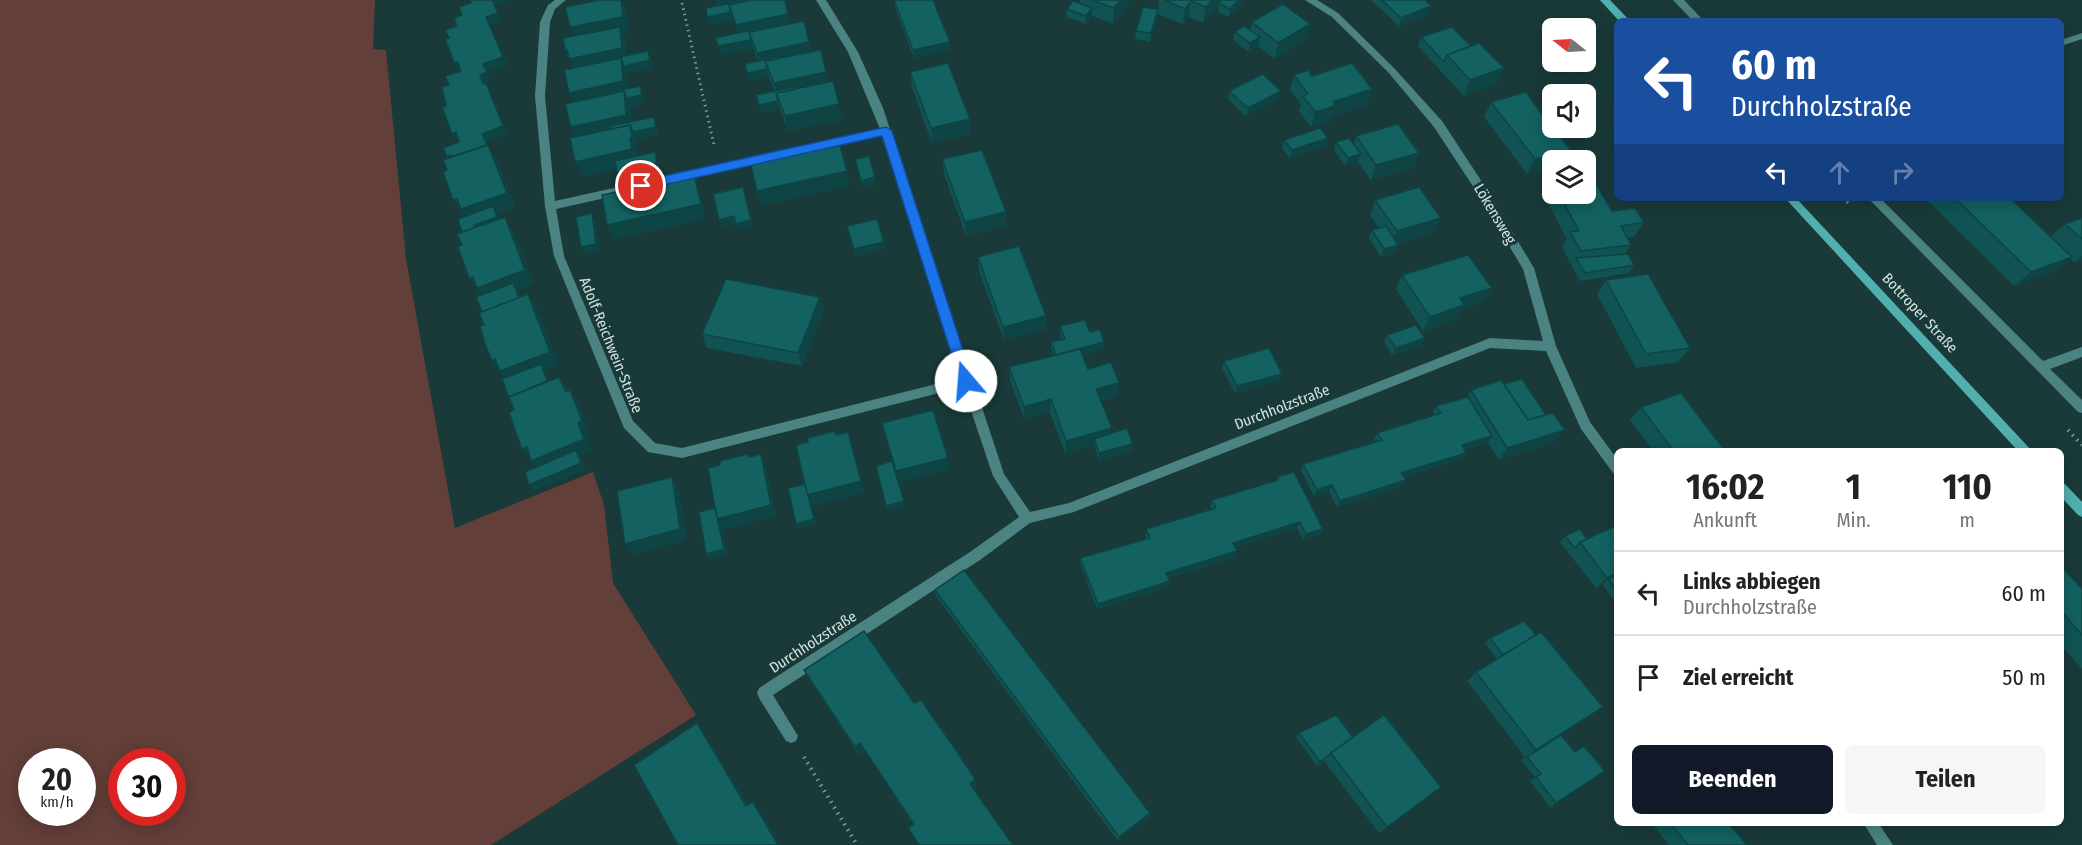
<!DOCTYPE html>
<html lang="de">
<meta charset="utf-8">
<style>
body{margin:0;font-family:"Fira Sans Condensed",sans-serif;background:#f6f6f6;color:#222;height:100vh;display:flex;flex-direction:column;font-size:22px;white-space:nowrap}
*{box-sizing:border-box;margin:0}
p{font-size:20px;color:#767676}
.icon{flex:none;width:33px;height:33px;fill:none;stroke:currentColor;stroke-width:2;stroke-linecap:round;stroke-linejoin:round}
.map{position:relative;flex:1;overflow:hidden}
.details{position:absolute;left:1614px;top:448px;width:450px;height:378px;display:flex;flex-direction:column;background:#fff;border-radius:9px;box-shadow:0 3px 15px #0003}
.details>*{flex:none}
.banner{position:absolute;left:1614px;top:18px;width:450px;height:183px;border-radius:9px;box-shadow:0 3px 15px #0003;background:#1a4fa0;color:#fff;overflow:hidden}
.needle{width:39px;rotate:288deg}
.controls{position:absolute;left:1542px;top:18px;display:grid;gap:12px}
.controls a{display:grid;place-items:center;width:54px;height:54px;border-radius:9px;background:#fff;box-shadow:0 3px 15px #0003;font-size:30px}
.speed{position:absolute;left:18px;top:748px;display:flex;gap:12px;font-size:30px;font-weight:700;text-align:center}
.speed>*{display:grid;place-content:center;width:78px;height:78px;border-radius:50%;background:#fff;box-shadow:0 3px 15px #0003;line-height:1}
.speed small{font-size:15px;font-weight:400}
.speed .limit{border:9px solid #d22;background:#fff;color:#111}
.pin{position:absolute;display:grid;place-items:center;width:51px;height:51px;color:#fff;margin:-26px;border:3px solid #fff;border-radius:50%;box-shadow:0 2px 6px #0007}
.me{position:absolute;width:66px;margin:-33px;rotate:342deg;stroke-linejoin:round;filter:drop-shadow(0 0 4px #0008)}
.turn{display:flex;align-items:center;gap:21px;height:126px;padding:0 18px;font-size:27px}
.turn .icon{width:78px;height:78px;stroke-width:2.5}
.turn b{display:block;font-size:42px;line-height:51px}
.lanes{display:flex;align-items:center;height:57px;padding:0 18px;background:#0003;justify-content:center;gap:30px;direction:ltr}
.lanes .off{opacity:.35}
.eta{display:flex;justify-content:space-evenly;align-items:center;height:102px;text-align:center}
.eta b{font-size:36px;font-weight:700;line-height:42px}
.primary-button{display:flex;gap:12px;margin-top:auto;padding:12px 18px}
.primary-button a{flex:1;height:69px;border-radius:9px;background:#111827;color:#fff;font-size:24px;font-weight:700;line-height:69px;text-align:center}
.primary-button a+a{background:#f6f6f6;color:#222}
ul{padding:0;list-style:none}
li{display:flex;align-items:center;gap:18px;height:84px;padding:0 18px;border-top:2px solid #e0e0e0}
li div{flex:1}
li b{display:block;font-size:22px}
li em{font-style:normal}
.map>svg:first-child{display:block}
.green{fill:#623f38;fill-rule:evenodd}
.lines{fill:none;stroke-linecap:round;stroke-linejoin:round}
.path-far1{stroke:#7f9796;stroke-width:3;stroke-dasharray:1.5 4;stroke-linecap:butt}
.path{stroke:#7f9796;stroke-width:4;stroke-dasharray:1.5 5;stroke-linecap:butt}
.lane{fill:#4b8382;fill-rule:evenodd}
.street{fill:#4b8382;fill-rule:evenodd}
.secondary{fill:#51afae;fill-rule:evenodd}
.wall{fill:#115353}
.shaded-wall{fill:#0e4444}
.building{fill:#146161;stroke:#0e4444;stroke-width:1.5}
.route{fill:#1a73e8;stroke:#114b97;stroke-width:1.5}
.labels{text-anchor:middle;stroke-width:6;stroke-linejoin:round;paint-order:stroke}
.street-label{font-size:15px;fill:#d2e4e3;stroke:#193a39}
</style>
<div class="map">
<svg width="2082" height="845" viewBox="0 0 2082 845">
<rect width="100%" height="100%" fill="#193a39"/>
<!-- green -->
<path class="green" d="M0,0h375l-2,49 13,1 20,209 49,269 138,-56 11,33 9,78 83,132 -205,130h-491zM32,762h50v51h-50zM122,762h50v51h-50z"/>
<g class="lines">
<!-- path-far1 -->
<g class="path-far1">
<path d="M682,3l32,142"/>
<path d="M1843,198l7,7"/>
</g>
<!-- path -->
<g class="path">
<path d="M2068,430l14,15"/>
<path d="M804,757l53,88"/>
</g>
<!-- lane -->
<g class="lane">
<path d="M1673,0h11l20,21h-11z"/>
<path d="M2082,33v6l-21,7v-6z"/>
<path d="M1868,198h12l163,163 39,-14v10l-32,12 32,31v13l-4,-1z"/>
</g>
<!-- street -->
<g class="street">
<path d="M555,0h11l-11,9 -5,13 -5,74 10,105 325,-72 -32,-77 -32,-52h10l32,52 25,56 121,366 26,38 39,-9 421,-165 53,3 -20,-72 -45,-75 -44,-67 -46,-55 -56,-55 -27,-17h12l21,13 56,55 48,53 44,67 48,80 22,78 34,76 27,37v15l-4,-1 -32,-44 -35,-78 -56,-3 -416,164 -44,11 -50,37 -207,135 25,41 -2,5 -5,2 -5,-2 -27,-43 -2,-5 2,-5 211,-136 49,-35 -26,-41 -30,-89 -281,71 -34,-6 -24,-24 -70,-172 -9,-50 -10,-110 5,-74 8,-17zM882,136l78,242 -278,70 -27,-5 -22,-22 -69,-165 -8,-47z"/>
<path d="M1864,824h15l14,21h-16z"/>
</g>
<!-- secondary -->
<g class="secondary">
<path d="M1600,0h10l20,21h-11z"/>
<path d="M1785,198h11l237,254h-14z"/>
<path d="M2061,483l4,1 17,18v15l-4,-2 -17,-18z"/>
</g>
</g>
<!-- wall -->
<g class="wall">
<path d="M717,0h68l5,24 21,28 17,30 14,38 -54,11 -8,-22 -19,4 -5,-18 19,-4 -6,-14 -20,4 9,-20 -5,-13 -33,7 18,-22 -4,-13 -24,5 9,-19z"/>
<path d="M894,0l56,42v8l-36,8 -19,-50z"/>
<path d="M1080,0h51l-18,24 -21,-8 -6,8 -20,-7 1,-8 13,-6z"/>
<path d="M1159,0h84v2l-14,15 -11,-5 1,-7 -16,18 -14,-6 -6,7 -25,-10 -8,28 -15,-3 1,-8 22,-22z"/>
<path d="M1371,0h54l3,15 -29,11z"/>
<path d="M1252,22l58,2 -3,16 -32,19 -17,-13 -10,6 -15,-12 2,-8 15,-2z"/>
<path d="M1421,37l76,47 -33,12 -46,-50z"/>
<path d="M910,72l61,62 -39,9 -20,-56z"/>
<path d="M1294,75l18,1 60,13 -5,16 -35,12 -1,3 -3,3 -17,4 -12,-16 2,-7 -11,-14z"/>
<path d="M1229,91l50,8 -33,17 -18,-17z"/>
<path d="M1491,102l61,58v7l-25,7 -43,-57z"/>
<path d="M1356,136l63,17 -6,15 -42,12 -13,-18 -13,4 -11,-16 2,-8 18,2z"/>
<path d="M1284,140l42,6 -36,12 -8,-10z"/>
<path d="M942,159l64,67 -40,10 -22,-62z"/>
<path d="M1552,187v7h34l26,17 32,11 -10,15 -7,1 4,7 -6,9 9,11 -5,8 -49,8 -18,-34 5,-8 -21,-40z"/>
<path d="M1925,198h85l41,38 14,-12 17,-6v42l-8,3 -4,-5 -15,13 -41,15z"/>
<path d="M1375,200l60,32 -37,12v1l-3,7 -14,5 -12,-19 3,-8 7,-2 -9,-13z"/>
<path d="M978,257l68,72 -42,11 -25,-69z"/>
<path d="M1402,275l82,27 -22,7 -5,10 -34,12 -27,-42z"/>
<path d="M1606,280l84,68 -12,14 -42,6 -39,-74z"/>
<path d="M824,311l-22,55 -95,-18 -5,-14z"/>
<path d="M1060,326l30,6 14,10v7l-22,6 6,14 29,27 -16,5 10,32 21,18 -33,9 -5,-15 -29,8 -15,-41 -26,7 -14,-39 -1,-13 45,-11 -3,-7v-7l11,-2 -2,-6z"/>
<path d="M1387,335l38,3 -4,7 -29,10 -8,-13z"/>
<path d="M1224,361l56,19 -45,13 -13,-25z"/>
<path d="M1504,384l51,58 -56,18 -11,-17 -24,7 2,3 -4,6 -58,18 2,3 -4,7 -65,20 -8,-15 -15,4 -13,-26 2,-6 73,-22 -2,-3 3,-6 57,-18 -1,-2 3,-7 30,-8 5,-8z"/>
<path d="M1641,407l85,45h-72l-24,-32z"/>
<path d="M1277,477l43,58 -17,5 -6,-12 -62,19 2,4 -2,6 -67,21 2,3 -2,6 -71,22 -17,-46v-5l67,-19 -2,-4 1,-6 66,-20 -2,-3 2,-6 64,-19z"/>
<path d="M1617,525v80l-14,-20 -7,3 -36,-46 5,-6 22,3z"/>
<path d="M2061,566l21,23v80l-21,-24z"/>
<path d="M935,590l215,223 -1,3 -31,25 -182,-245z"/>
<path d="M1490,638l101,78 -30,19 14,17 30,19 -55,36 -20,-26 5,-4 -14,-17 4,-3 -58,-76 9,-9 21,-13 -12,-16z"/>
<path d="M804,670l110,33 61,76 1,7 -2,3 39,56h-95l-10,-17 5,-3 -49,-75 -5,5 -50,-76z"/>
<path d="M1299,733l54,4 80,57 -54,39 -55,-72 1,-1 -8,6 -21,-29z"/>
<path d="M1652,824h77l18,21h-78z"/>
</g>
<!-- shaded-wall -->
<g class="shaded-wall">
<path d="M492,0h19l-16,5 7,16 -12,4 18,40 -21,7 4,8 -8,4 -3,-9 3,-11 3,-47z"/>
<path d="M621,0h1l5,12 2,21 -6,1 3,8 2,22 20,-13 5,18 -26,5 2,23 11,-11 5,17 -14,4 2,23 21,-13 5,18 -23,5 2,13h-2l3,11 -57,13 -7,-15 3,-20 -7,-15 5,-19 -7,-15 7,-18 -11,-25 12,-7 -7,-16z"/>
<path d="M718,0h53l-49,14z"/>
<path d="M785,0l7,30 -51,11 -5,-16z"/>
<path d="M1120,0h11l-18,24 1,-16z"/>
<path d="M1212,0h11l-4,3v2l-16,18 3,-16z"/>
<path d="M1238,0h5v2l-14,15 1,-8z"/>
<path d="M1191,1l-2,16 -6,7 2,-15z"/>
<path d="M1431,6l-3,9 -29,11 2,-8z"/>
<path d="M1092,8v8l-6,8v-8z"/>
<path d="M1158,9l-1,9 -7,24 1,-9z"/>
<path d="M731,12l3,8 -24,5 -3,-8z"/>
<path d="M1310,24l-3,16 -32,19 3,-16z"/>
<path d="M1260,37l-2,9 -10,6 2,-9z"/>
<path d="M751,40l2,8 -33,7 -2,-9z"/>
<path d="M809,42l3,16 -51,11 -4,-16z"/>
<path d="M950,42v8l-36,8 -1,-8z"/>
<path d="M458,62l5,8 -4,1 -5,-8z"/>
<path d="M1504,68l-7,16 -33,12 6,-16z"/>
<path d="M767,69l2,8 -20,4 -2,-8z"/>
<path d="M826,72l4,16 -52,11 -4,-16z"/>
<path d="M486,83l4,8 18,43 -22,8 8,19 -34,12 22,-39z"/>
<path d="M1372,89l-5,16 -35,12 -1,3 -3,3 -17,4 4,-15 18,-10z"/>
<path d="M1281,91l-2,8 -33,17 2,-8z"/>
<path d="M778,101l2,8 -19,4 -2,-8z"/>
<path d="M839,104l3,16 -54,11 -3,-15z"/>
<path d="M970,119l1,15 -39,9 -1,-15z"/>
<path d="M456,132l5,8 -4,1 -5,-7z"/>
<path d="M1328,138l-2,8 -36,12 2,-8z"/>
<path d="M488,145l9,15 19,47 -18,7 4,10 -23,8 -9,-8 -6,-9h-1l-10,-15z"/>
<path d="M1571,150l-6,10h-13v7l-25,7 8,-15z"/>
<path d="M655,152l3,8 2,10 -40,9 -3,-7z"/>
<path d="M1419,153l-6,15 -42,12 5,-15z"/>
<path d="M1361,154l-3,8 -13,4 3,-8z"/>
<path d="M847,171l3,15 -88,20 -5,-15z"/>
<path d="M694,175l6,15 6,29 -92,21 -7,-15z"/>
<path d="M875,177l2,8 -14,3 -2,-7z"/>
<path d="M745,195l9,33 -15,3 -3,-7 -14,3 -3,-7z"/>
<path d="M1006,212v14l-40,10 -1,-14z"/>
<path d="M592,213l3,8 5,30 -15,4 -4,-8z"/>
<path d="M505,217l9,15 20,52 -16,6 8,22 -40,-10 -17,-24z"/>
<path d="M1441,218l-6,14 -44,14 6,-15z"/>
<path d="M884,242l2,7 -31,8 -1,-8z"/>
<path d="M1398,245l-3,7 -14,5 3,-8z"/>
<path d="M2082,256v4l-8,3z"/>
<path d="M2072,257l-17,14 -41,15 17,-14z"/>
<path d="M1492,288l-8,14 -22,7 -5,10 -34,12 7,-14 30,-19z"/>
<path d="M528,294l9,14 22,57 -14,6 10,24 -39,16 -5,-7 -2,-19 -17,-24z"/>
<path d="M820,297l4,14 -22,55 -4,-13z"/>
<path d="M1046,316v13l-42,11 -1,-13z"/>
<path d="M1425,338l-4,7 -29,10 4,-7z"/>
<path d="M1104,342v7l-48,13 1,-7z"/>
<path d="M1282,374l-2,6 -45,13 2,-7z"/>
<path d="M559,377l9,13 6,15 -8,-13z"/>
<path d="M1119,383l-2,13 -22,6 1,-13z"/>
<path d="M570,390l8,13 12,31 -4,2 6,16 -11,4 5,14 -52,21 -5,-6 12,-12 -19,-24 56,-26z"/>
<path d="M1051,399l-1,13 -26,7v-12z"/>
<path d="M1112,428l-2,13 -16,-2v6l-29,8 1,-12z"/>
<path d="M1565,430l-10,12 -56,18 8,-12z"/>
<path d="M848,432l16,61 -52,14 4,18 -18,5 -2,-6 11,-29z"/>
<path d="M1492,436l-4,7 -30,9 4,-7z"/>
<path d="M1133,444l-1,7 -33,9v-7z"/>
<path d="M1466,453l-4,6 -64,20 3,-6z"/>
<path d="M761,454l5,12 11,50 -54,14 -1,-1 6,26 -18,5 -4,-6 11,-35z"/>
<path d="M948,458l2,12 -51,13 -3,-12z"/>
<path d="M672,477l7,12 8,51 -54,15 -8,-11z"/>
<path d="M1406,480l-4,7 -65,20 3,-6z"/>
<path d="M1332,485l-3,7 -15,4 3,-6z"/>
<path d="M904,501l1,6 -17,5 -2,-6z"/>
<path d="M1300,522l-3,6 -66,21 2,-6z"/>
<path d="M1323,529l-3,6 -17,5 3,-6z"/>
<path d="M1237,551l-2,6 -70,22 1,-6z"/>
<path d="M1617,573v5l-9,1 -5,6 -7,3 11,-10z"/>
<path d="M1170,581l-2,6 -71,22 1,-5z"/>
<path d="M1603,707l-12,9 -66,42 11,-8z"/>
<path d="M697,723l7,9 49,81 -7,-7z"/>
<path d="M860,743l4,7 -5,5 -4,-8z"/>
<path d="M975,779l1,7 -4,6 -2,-8z"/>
<path d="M1441,787l-8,7 -54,39 8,-6z"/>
<path d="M753,802l6,7 22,36h-3z"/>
<path d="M1150,813l-1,3 -31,25 1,-4z"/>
</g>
<!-- building -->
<g class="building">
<path d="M470,0h22l6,13 -12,4 17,40 -20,7 4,8 -7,3 3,9 3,-1 17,43 -21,8 5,11 -35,12 -1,-2 -4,2 -4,-9 16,-6 -3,-10 -4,2 -10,-27 4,-1 -4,-19 7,-2 -4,-9 16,-5 -3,-9 -4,1 -4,-12 -5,-12 4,-1 -4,-8 12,-4 -3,-8 8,-3 -3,-8 12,-4z"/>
<path d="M600,0h21l2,17 -53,10 -5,-20z"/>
<path d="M752,0h33l3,14 -52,11 -7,-20z"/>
<path d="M894,0h39l17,42 -37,8z"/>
<path d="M1092,0h28l-6,8z"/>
<path d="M1165,0h47l-6,7 -15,-6 -6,8z"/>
<path d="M1222,0h16l-8,9 -11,-6z"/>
<path d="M1382,0h43l6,6 -30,12z"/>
<path d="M1073,1l19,7 -6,8 -19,-7z"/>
<path d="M737,2v1l-8,2 2,7 -24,5 -1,-9z"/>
<path d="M1283,4l27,20 -32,19 -26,-21z"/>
<path d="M1143,7l15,2 -7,24 -15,-2z"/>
<path d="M804,21l5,21 -52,11 -8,-21z"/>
<path d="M1244,26l16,11 -10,6 -15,-11z"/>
<path d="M620,27l2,21 -53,11 -2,-9h-2l-2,-12z"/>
<path d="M1452,27l19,19 -24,9 -3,7 -23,-25z"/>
<path d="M756,29l1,2 -8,1 2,8 -33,6 -3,-8z"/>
<path d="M1479,43l25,25 -34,12 -23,-25z"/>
<path d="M821,50l5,22 -52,11 -9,-22z"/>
<path d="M648,51l2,9 -26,6 -3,-8 -15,4v-2z"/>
<path d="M777,57l1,2 -13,2 2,8 -20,4 -2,-9z"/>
<path d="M621,58l2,23 -54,12 -5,-23z"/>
<path d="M948,63l22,56 -39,9 -21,-56z"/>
<path d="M1352,63l20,26 -39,13 2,3 -3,2 -17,5 -12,-16 5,-2 -14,-19 14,-5 4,6z"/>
<path d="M1263,74l18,17 -33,17 -19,-17z"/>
<path d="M833,81l6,23 -54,12 -9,-23z"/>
<path d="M640,86l2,9 -15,3 -3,-7 -17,4 -1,-2z"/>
<path d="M794,87l1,2 -19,4 2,8 -19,4 -3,-10z"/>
<path d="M624,91l2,24 -55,12 -6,-23z"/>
<path d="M1526,92l26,36 19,22 -36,9 -44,-57z"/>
<path d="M654,117l2,10 -23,5 -3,-7 -20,4v-3z"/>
<path d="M1398,124l21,29 -43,12 -20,-29z"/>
<path d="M630,125l2,13h-2l2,11 -57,13 -5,-24z"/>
<path d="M1320,128l8,10 -36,12 -8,-10z"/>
<path d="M1349,138l12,16 -13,4 -12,-16z"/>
<path d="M839,142l8,29 -90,20 -7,-29 29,-9 1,3 29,-7 -1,-2z"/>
<path d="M488,145l19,48 -46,16 -4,-10 -4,1 -10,-28 4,-2 -4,-10z"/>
<path d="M982,150l24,62 -41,10 -23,-63z"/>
<path d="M655,152l2,11 -40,9 -2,-11z"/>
<path d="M869,156l6,21 -14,4 -6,-22z"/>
<path d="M694,175l7,29 -94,21 -5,-30 19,-4 -1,-2 44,-7 -1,-3 13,-3 1,3z"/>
<path d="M1593,179l19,32 23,-3 9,14 -23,4 10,19 -50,6 -11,-19 9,-1 -20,-37h27v-14z"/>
<path d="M743,187l8,33 -15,4 -2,-8 -15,4 -6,-26z"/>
<path d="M1419,187l22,31 -44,13 -22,-31z"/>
<path d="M1955,198h55l62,59 -41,15z"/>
<path d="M493,206l4,11 -23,8 1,3 -13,5 -4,-14z"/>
<path d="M592,213l4,31 -15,3 -5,-30z"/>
<path d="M505,217l20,53 -48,18 -4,-11 -4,1 -11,-31 4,-2 -5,-11z"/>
<path d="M2082,218v21l-17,-15z"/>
<path d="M877,219l7,23 -30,7 -7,-23z"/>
<path d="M1386,226l12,19 -14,4 -12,-19z"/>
<path d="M1019,246l27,70 -43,11 -25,-70z"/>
<path d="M1628,254l6,11 -49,8 -9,-15z"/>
<path d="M1468,255l24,33 -32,10 4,7 -34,12 -28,-42z"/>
<path d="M1648,274l42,74 -44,6 -40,-74z"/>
<path d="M726,279l94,18 -22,56 -96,-19z"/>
<path d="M513,283l6,15 -37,14 -6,-15z"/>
<path d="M528,294l22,58 -50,19 -5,-12 -3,2 -7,-17 -5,-18 4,-1 -5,-12z"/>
<path d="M1085,320l5,12 10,-2 4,12 -48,13 -5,-13 14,-3 -5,-13z"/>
<path d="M1416,325l9,13 -29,10 -9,-13z"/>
<path d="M1269,348l13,26 -45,12 -13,-25z"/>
<path d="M1080,349l8,20 23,-7 8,21 -23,6 16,39 -46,13 -15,-42 -27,8 -15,-40z"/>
<path d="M541,364l6,17 -38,16 2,7 -9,-25z"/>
<path d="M559,377l7,15 4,-2 12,31 -4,2 6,16 -53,22 -4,-14 -5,2 -7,-19 -6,-18 5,-2 -5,-13z"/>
<path d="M1522,379l24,36 -18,5 -24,-36z"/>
<path d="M1501,380l27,40 25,-7 12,17 -58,18 -36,-58z"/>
<path d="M1681,393l45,59h-52l-33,-45z"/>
<path d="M1468,397l24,39 -30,9 4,8 -65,20 5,7 -66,21 -8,-16 -15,5 -14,-26 79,-24 -5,-7 64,-20 -5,-7z"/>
<path d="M933,410l15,48 -52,13 -14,-48z"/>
<path d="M1127,428l6,16 -34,9 -5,-14z"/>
<path d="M835,431l1,4 12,-3 13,49 -54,14 -11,-50 12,-3 -1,-4z"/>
<path d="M576,450l5,13 -52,22 -4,-13z"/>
<path d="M748,454l1,3 12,-3 10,51 -54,14 -9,-51 12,-3v-4z"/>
<path d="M892,461l12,40 -18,5 -10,-40z"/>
<path d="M1294,472l29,57 -17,5 -6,-12 -67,21 4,8 -71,22 4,8 -72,23 -18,-46 70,-20 -4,-9 70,-21 -4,-8 66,-20 -1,-3z"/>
<path d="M672,477l8,52 -55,15 -8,-53z"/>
<path d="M805,484l9,35 -18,5 -8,-36z"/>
<path d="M715,508l9,41 -18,5 -7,-42z"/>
<path d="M1617,525v48l-10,5 -27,-36z"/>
<path d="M1580,529l7,10 -7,3 -5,6 -10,-12z"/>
<path d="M2061,566l21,23v46l-21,-24z"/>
<path d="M964,570l186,243 -31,24 -184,-247z"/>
<path d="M1617,575v16l-9,-12z"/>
<path d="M1524,621l12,14 -33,20 -13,-17z"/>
<path d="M864,631l50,72 7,-3 28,40 26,39 -5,5 43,61h-94l-11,-17 6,-4 -54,-81 -5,4 -51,-77z"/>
<path d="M1541,632l62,75 -67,43 -60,-78z"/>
<path d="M1336,715l17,22 -22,16 -3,3 -8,6 -21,-29z"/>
<path d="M1384,715l57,72 -54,40 -56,-74z"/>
<path d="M697,723l49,83 7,-4 25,43h-100l-44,-80z"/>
<path d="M1561,735l14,17 9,-6 21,25 -49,32 -20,-26 5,-3 -14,-17z"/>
<path d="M1671,824h58l18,21h-59z"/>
</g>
<!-- route -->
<path class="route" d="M886,127l6,4 81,250 -7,6 -6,-6 -78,-245 -241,54 -6,-4 6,-5z"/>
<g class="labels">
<!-- street labels -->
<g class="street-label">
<text transform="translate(1495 214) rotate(59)" y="5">Lökensweg</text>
<text transform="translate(1920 313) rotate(47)" y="5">Bottroper Straße</text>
<text transform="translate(611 345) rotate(68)" y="5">Adolf-Reichwein-Straße</text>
<text transform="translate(1282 407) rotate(-21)" y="5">Durchholzstraße</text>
<text transform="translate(813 642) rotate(-33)" y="5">Durchholzstraße</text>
</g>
</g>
</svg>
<div class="controls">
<a><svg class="needle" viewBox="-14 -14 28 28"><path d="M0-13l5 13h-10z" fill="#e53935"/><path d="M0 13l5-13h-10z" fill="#767676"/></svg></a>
<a><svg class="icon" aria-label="sound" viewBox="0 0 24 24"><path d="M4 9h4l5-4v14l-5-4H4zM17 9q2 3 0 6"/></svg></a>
<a><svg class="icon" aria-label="layers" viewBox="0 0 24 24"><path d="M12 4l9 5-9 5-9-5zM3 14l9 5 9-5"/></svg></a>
</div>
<div class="speed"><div>20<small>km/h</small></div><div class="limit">30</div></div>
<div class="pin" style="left:641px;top:186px;background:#d93025"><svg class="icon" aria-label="arrive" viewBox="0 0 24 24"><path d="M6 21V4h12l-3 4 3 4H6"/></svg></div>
<svg class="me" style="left:966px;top:381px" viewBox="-20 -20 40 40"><circle r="19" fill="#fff"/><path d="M0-13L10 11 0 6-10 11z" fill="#1a73e8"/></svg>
<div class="banner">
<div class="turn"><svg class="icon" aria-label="left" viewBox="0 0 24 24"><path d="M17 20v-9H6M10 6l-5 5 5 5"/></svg><div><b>60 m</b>Durchholzstraße</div></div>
<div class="lanes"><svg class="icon" aria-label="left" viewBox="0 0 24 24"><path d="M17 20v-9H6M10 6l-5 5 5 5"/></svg><svg class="icon off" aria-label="ahead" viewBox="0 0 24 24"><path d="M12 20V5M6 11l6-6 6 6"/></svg><svg class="icon off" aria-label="right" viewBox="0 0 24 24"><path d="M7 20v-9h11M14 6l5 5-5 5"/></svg></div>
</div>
<section class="details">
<div class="eta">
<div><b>16:02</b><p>Ankunft</p></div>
<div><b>1</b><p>Min.</p></div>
<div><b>110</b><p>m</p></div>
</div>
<ul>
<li><svg class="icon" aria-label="left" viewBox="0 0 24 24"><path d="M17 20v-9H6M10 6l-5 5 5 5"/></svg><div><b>Links abbiegen</b><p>Durchholzstraße</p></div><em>60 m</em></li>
<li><svg class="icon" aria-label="arrive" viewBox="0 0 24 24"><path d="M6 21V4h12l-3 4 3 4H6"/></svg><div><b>Ziel erreicht</b></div><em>50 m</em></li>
</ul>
<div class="primary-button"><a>Beenden</a><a>Teilen</a></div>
</section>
</div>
